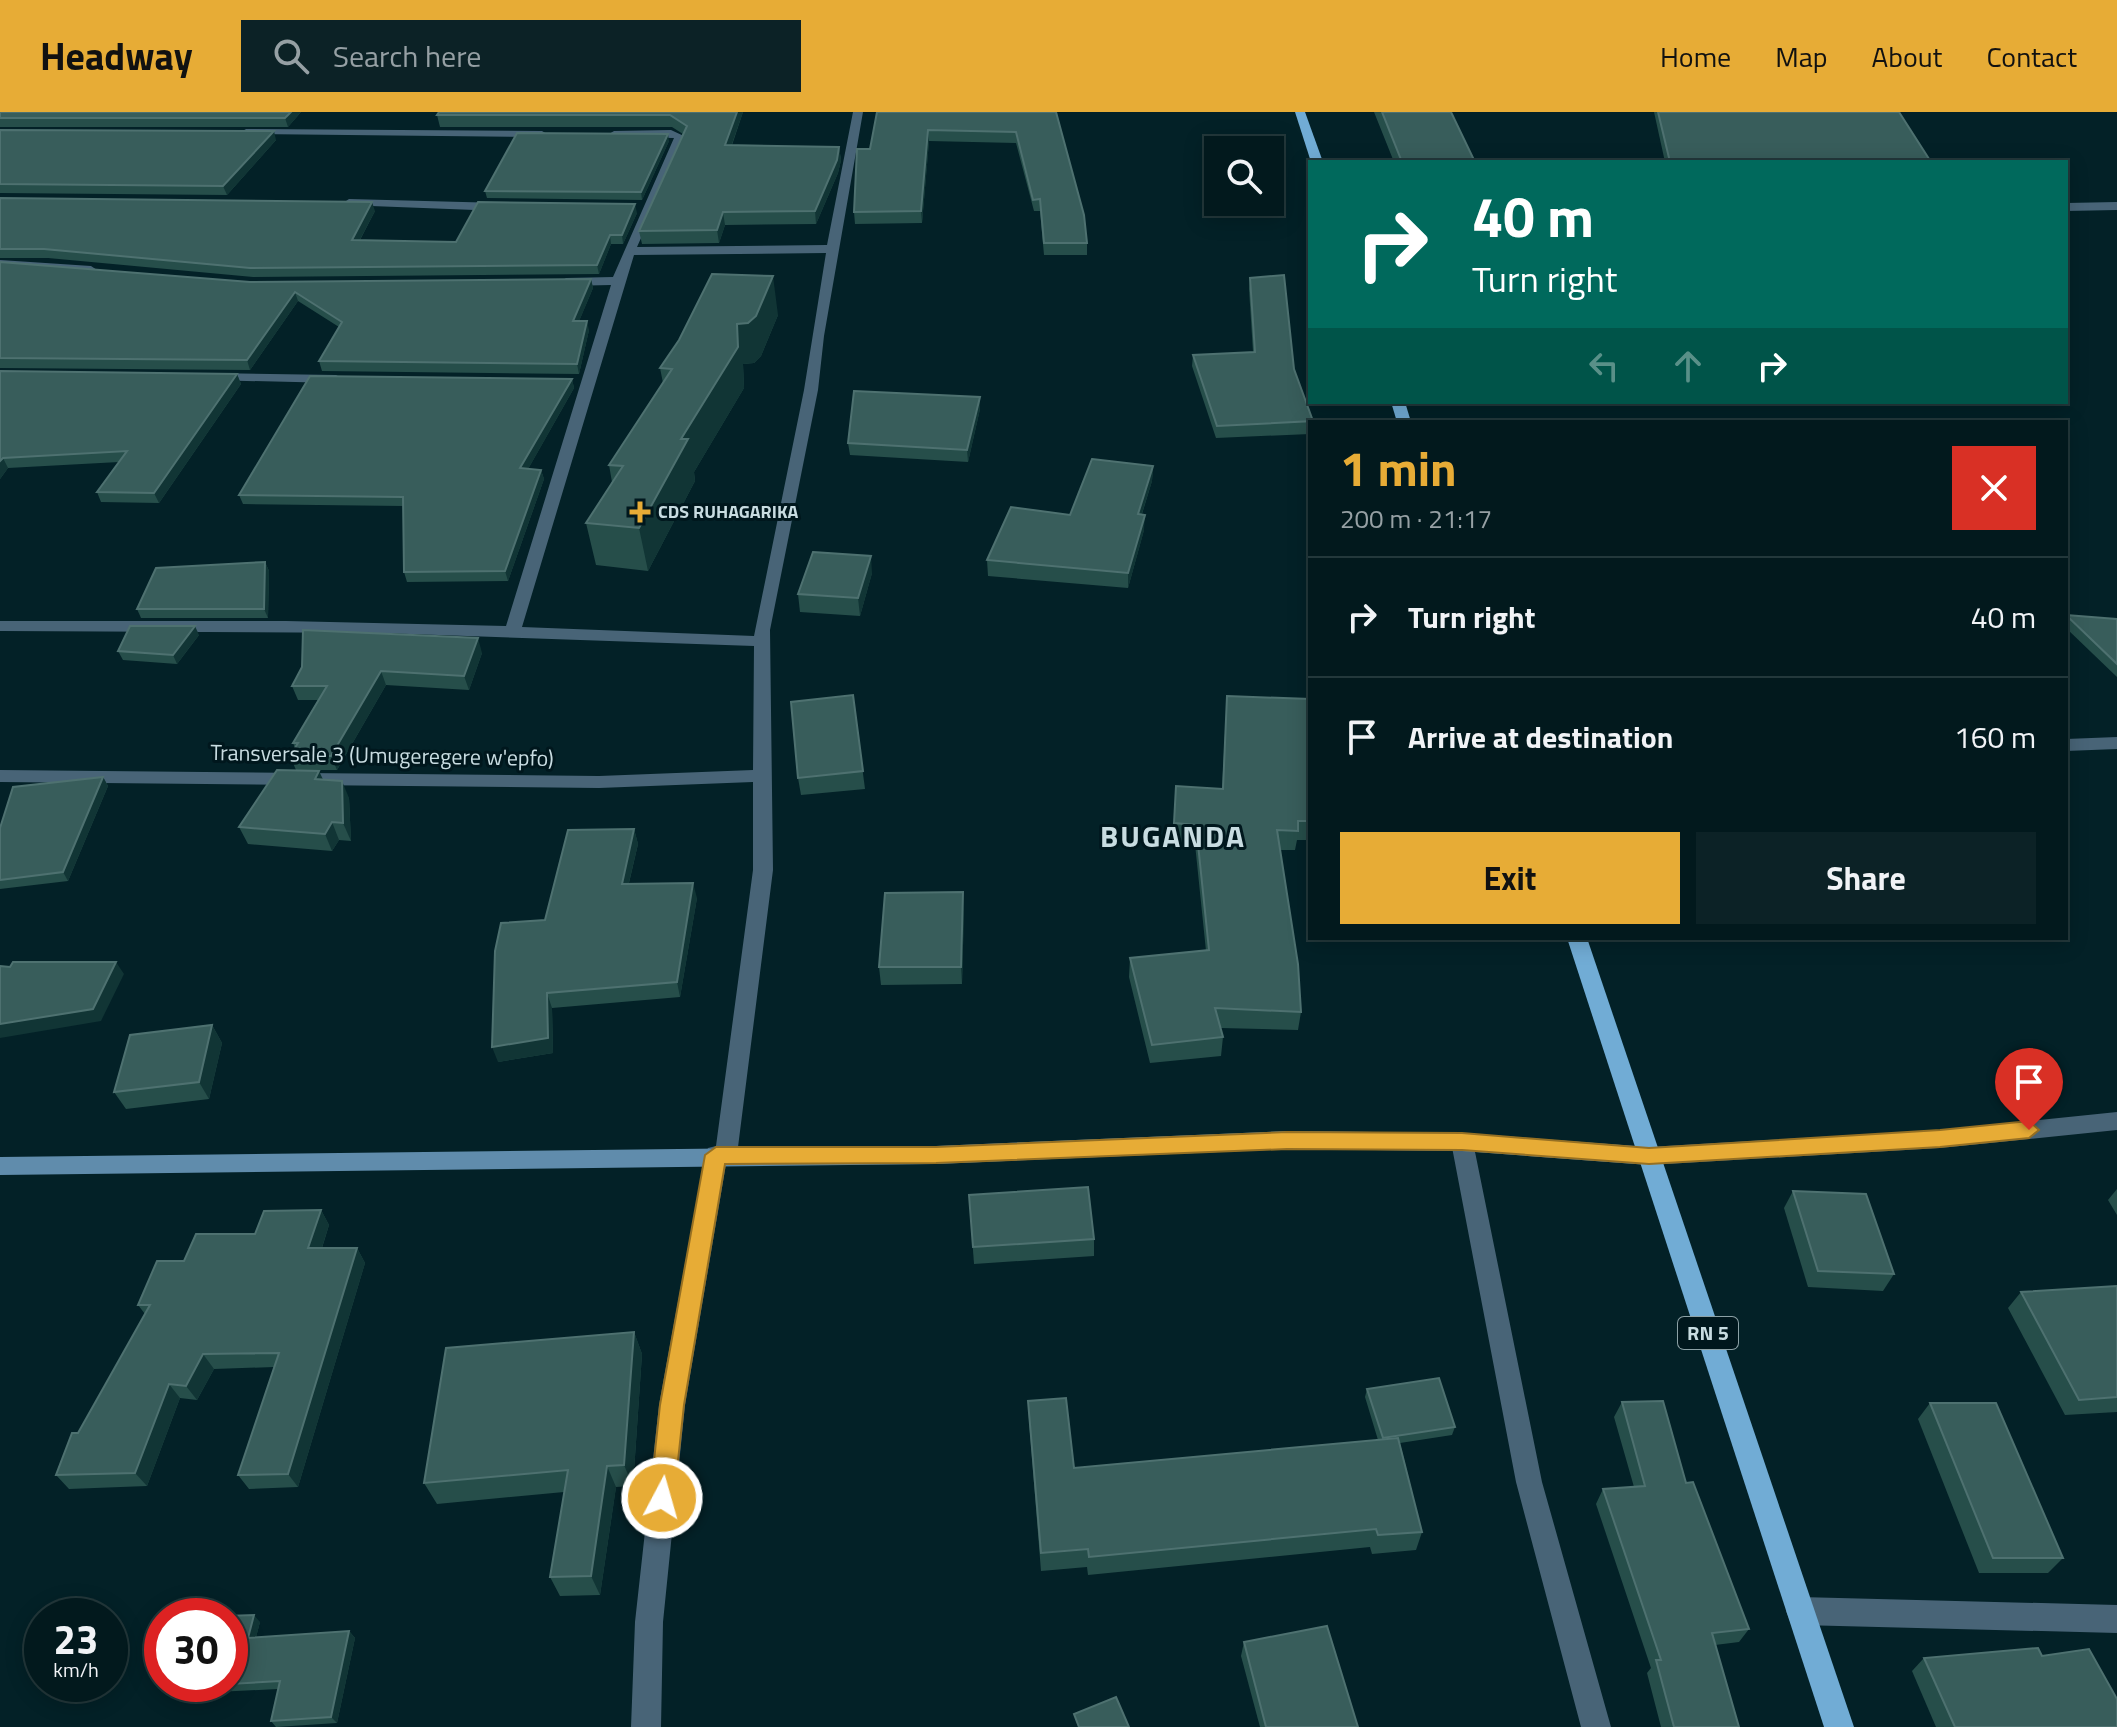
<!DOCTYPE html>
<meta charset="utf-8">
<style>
body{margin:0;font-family:"Titillium Web",sans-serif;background:#0c2226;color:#f1f3f6;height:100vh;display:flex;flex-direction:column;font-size:30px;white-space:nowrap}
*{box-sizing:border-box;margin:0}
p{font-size:26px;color:#96a0a4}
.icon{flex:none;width:44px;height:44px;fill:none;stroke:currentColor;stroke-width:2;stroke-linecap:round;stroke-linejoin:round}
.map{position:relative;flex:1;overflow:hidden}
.side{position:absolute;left:1308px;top:308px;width:760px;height:520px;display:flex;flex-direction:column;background:#02191d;border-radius:0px;box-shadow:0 4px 20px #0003,0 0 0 2px #23383b}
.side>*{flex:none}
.banner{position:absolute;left:1308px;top:48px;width:760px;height:244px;border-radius:0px;box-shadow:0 4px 20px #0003,0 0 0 2px #23383b;background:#00695c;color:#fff;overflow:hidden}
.buttons{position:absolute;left:1204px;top:24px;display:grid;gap:16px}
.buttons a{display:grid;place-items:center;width:80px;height:80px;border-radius:0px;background:#02191d;box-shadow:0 4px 20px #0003,0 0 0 2px #23383b;font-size:40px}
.speed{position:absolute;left:24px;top:1486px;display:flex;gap:16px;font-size:40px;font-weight:700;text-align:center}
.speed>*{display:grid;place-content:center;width:104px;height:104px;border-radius:50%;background:#02191d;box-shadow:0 4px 20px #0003,0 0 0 2px #23383b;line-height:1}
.speed small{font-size:20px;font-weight:400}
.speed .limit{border:12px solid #d22;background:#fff;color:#111}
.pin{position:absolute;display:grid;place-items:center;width:68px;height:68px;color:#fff;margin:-82px -34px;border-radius:50% 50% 50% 0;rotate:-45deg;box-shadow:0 0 8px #0007}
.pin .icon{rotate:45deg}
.me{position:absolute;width:88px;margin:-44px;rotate:6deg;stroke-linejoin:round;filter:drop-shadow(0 0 6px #0008)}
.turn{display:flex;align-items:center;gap:28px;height:168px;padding:0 32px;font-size:36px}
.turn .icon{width:104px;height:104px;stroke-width:2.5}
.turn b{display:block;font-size:56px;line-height:68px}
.lanes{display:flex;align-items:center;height:76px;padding:0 32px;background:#0003;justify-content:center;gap:40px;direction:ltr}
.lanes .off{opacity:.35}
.round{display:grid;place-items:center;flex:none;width:84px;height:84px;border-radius:0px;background:#0c2226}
.headline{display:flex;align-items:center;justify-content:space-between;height:136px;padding:0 32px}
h1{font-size:48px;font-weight:700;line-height:60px;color:#e7ac36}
.action{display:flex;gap:16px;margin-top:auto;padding:16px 32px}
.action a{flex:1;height:92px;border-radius:0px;background:#e7ac36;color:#111;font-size:32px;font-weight:700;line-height:92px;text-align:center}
.action a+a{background:#0c2226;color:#f1f3f6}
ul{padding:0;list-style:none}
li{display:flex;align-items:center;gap:24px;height:120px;padding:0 32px;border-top:2px solid #23383b}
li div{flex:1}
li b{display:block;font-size:30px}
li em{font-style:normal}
header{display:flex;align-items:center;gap:48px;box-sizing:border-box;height:112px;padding:0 40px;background:#e7ac36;color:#111}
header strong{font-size:38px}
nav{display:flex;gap:44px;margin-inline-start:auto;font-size:28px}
.search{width:560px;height:72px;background:#0c2226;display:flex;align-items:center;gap:20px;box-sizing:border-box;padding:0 28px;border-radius:0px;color:#96a0a4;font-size:30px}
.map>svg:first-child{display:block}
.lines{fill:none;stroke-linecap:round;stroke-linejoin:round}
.street{fill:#486477;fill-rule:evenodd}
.secondary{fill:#608cac;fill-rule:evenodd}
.primary{fill:#71acd5;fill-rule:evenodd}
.wall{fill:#264e4a}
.shaded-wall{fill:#113535}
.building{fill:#385d5b;stroke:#4e7170;stroke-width:2}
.route{fill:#e7ac36;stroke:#967023;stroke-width:2}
.poi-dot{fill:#e7ac36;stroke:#00171d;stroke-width:3}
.labels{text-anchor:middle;stroke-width:6;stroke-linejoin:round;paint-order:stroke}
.far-poi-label{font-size:18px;font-weight:bold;fill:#c8dce1;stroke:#00171d;text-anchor:start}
.shield{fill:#00171d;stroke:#8ca1a6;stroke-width:2}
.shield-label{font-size:20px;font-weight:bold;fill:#c8dce1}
.street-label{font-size:22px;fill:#c8dce1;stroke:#00171d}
.district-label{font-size:30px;font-weight:bold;letter-spacing:2px;fill:#c8dce1;stroke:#00171d}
</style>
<header>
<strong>Headway</strong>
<div class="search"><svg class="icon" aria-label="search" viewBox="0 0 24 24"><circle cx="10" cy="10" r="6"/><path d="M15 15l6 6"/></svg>Search here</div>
<nav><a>Home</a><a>Map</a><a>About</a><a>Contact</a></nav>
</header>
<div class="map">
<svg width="2117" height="1615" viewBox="0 0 2117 1615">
<rect width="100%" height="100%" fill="#032127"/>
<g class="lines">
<!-- street -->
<g class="street">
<path d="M853,0h10l-39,224 -6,54 -48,240 3,240 -36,285 -3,7 -8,2 -41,241 -22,217 -2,105h-30l4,-105 24,-217 46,-250 3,-7 8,-2 37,-276v-88l-154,6 -599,-6v-12l599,6 154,-6 1,-124 -373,-13 -381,-2v-10h286l220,5 105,-341 -45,1 -6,-4 6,-4 47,-1 61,-139 -60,-1 -5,-3 5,-3 57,-1 15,7 -49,110 190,-2zM826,141l-22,137 -50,246 -232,-9 112,-372z"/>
<path d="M246,17l296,2 5,3 -5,3 -300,-3 -1,-2z"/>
<path d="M349,87l152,4 6,4 -6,4 -156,-6 -2,-2z"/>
<path d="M2117,90v8l-51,1v-8z"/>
<path d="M0,148l91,6 6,4 -6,4 -91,-6z"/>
<path d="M212,261l124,2 7,4 -7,4 -129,-3v-6z"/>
<path d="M2117,625v12l-51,2v-12z"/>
<path d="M2117,1000v18l-177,18 -291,17 -8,-2 -3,-7 3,-7 8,-2 291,-17z"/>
<path d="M1462,1021l8,3 3,6 69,340 69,245h-30l-65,-245 -65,-340 3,-6z"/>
<path d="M1800,1485l317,8v28l-317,-8 -10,-4 -4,-10 4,-10z"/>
</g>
<!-- secondary -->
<path class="secondary" d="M1287,1019l175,2 187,14 8,2 3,7 -3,7 -8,2 -187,-14 -175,-2 -351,15 -936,11v-18l936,-11z"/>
<!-- primary -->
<g class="primary">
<path d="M1295,0h10l18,50h-12z"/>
<path d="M1391,290h14l6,20h-14z"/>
<path d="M1567,826h20l267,789h-30z"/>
</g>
</g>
<!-- wall -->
<g class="wall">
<path d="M0,0h301l-13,15h-288z"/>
<path d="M743,0l-11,33 107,2 2,13 -3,13 -22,51 -91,1 -6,18 -77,1 -3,-13 44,-97 -11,-7h-232l-3,-12z"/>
<path d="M877,0h179l31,131v12h-43l-4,-44h-6l-18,-68 -87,-2 -7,82 -67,1 -1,-12 16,-63z"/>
<path d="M1374,0h77l24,50h-81z"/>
<path d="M1654,0h245l32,50h-266z"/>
<path d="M0,18l276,10 -49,55 -227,-2z"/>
<path d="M669,29l-27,59 -155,-2 -2,-7z"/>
<path d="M0,86l375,13 -15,29 96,2 181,-29 -14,31h-12l-12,30 -346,3 -205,-19h-48z"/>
<path d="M0,150l250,20 341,-3 2,9 -14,33 10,9 -10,44 -257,-3 -3,-10 20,-34 -41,-26 -48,69 -250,-2z"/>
<path d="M1250,166l44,91 16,53v12l-94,4 -24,-72 1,-11 60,-3 -4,-63z"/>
<path d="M778,203l-17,41 -7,7 -11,1 1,24 -50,84 1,9 -47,90 -52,-6 -10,-42 26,-41 -3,-17 54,-82 -3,-15z"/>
<path d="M0,259l237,3 4,10 -82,119 -58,-1 -4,-10 22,-30 -111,6 -8,11z"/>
<path d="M572,267l2,9 -46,81 13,1 3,9 -36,102 -101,1 -3,-10 -1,-66 -160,-2 -4,-9z"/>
<path d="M980,285v12l-12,53 -118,-7 -2,-12z"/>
<path d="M1153,354l-1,15 -10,33 2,16 -16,58 -140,-12 -1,-16 83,-45z"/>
<path d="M265,450l4,9 -1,47h-127l-4,-9z"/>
<path d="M872,461l-12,43 -60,-4 -2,-18z"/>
<path d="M2066,503l51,4v58l-51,-49z"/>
<path d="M199,523l-22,29 -54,-4 -5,-9z"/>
<path d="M482,541l-13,37 -83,-5 -49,85h-41l-6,-14 5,-8 -2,-5 25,-43h-20l-6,-14z"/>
<path d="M853,583l12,94 -64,6 -3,-17z"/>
<path d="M1227,584l83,3v141h-13l-2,10h-15l21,162 -3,18 -77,-2 2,9 -2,19 -71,7 -21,-86 1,-19 76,-7 -11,-107 -22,-2 3,-56 46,3z"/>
<path d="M103,665l5,9 -40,95 -68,8v-61z"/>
<path d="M323,667l26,19 2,43 -12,-1 -7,11 -84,-7 -9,-17z"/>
<path d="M634,717l4,15 -9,39 68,15 -17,99 -128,11 1,45 -55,9 47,-142z"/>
<path d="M964,798l-2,74 -81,1 -2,-18z"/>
<path d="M212,913l10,18 -13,56 -83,10 -12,-17z"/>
<path d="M2117,1077v26l-9,-15z"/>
<path d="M1793,1079l101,83 -11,17 -75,-4 -24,-79z"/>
<path d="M969,1083l125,44v17l-120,8z"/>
<path d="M321,1098l8,15 -7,23h35l8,15 -67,224 -49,2 -11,-14 36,-108 -60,2 -17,31 -17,-2 -33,88 -78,3 -13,-14 89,-161 -7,-9 46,-44z"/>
<path d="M2117,1174v126l-52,3 -57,-107 13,-16z"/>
<path d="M634,1220l8,22 -9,132 -17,1 -16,108 -40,1 -10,-19 14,-85 -127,12 -13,-21z"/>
<path d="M1367,1277l88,38 -3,8 -52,8 22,89 -6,18 -44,4 -2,-7 -282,28 -1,-8 -46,4 -12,-150 -1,-20 46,67 304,-28 -13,-43z"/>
<path d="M1622,1290l64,81 63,146 -10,13 -24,3 24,82h-78l-14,-54 4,-5 -55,-164 7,-15 31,-2 -20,-70z"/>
<path d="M1930,1291l133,155 -15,15h-69l-61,-154z"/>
<path d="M260,1510l-4,15 93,-6 6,7 -18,85 -61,4 -5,-6 7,-32 -82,4 -7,-7z"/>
<path d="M1244,1530l114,85h-98l-19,-71z"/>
<path d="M2042,1544l75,71h-181l-24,-56 12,-13z"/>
</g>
<!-- shaded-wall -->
<g class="shaded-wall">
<path d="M291,0h10l-13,15 -3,-9z"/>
<path d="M737,0h6l-16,46 -2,-13z"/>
<path d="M928,18l1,11 -7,82 -1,-12z"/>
<path d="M274,19l2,9 -49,55 -4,-9z"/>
<path d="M668,22l1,7 -27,59 -1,-8z"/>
<path d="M839,35l2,13 -3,13 -22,51 -1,-13z"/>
<path d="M372,90l3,9 -20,38 -3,-9z"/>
<path d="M635,92l2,9 -14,31 -1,-9z"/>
<path d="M723,100l2,13 -6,18 -2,-13z"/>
<path d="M610,123l1,9 -12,30 -2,-9z"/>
<path d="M773,164l5,39 -17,41 -7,7 -11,1 1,24 -50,84 1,9 -47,90 -9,-43 42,-89 56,-115z"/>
<path d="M591,167l2,9 -18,43 -2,-10z"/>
<path d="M295,180l3,9 -48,69 -3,-10z"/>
<path d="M587,209l2,9 -10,44 -2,-10z"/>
<path d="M237,262l4,10 -82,119 -5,-10z"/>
<path d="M572,267l2,9 -51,90 -3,-10z"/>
<path d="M980,285v12l-12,53 -1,-12z"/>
<path d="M3,346l5,10 -8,11v-18z"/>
<path d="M1153,354l-1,15 -15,48 1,-15z"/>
<path d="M541,358l3,9 -36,102 -3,-10z"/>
<path d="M1145,403l-1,15 -16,58v-15z"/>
<path d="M871,444l1,17 -12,43 -2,-18z"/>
<path d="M265,450l4,9 -1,47 -4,-9z"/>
<path d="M195,514l4,9 -22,29 -4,-9z"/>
<path d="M478,526l4,15 -13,37 -5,-14z"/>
<path d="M381,559l5,14 -49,85 -6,-14z"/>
<path d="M319,659l8,17 -12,-9z"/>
<path d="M103,665l5,9 -40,95 -5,-9z"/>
<path d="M342,669l7,17 2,43 -8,-18z"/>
<path d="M332,710l7,18 -7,11 -7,-17z"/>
<path d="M634,717l4,15 -13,55 -3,-15z"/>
<path d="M693,771l4,15 -17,99 -3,-15z"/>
<path d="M963,780l1,18 -2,74 -1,-17z"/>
<path d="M116,850l8,12 -23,47 -101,17v-14z"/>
<path d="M547,881l5,15 1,45 -55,9 -6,-15z"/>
<path d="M212,913l10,18 -13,56 -10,-17z"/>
<path d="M321,1098l8,15 -12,38 -9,-15z"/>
<path d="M357,1136l8,15 -67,224 -10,-13z"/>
<path d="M634,1220l8,22 -9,132 -9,-21z"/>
<path d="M203,1242l11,15 -17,31 -11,-14z"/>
<path d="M169,1272l11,14 -33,88 -12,-13z"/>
<path d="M607,1354l9,21 -16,108 -9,-19z"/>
<path d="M254,1503l6,7 -6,23 -6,-7z"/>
<path d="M349,1519l6,7 -18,85 -6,-6z"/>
</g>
<!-- building -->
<g class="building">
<path d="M0,0h291l-6,6h-285z"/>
<path d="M439,0h298l-12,33 114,2 -2,13 -22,51 -92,1 -6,18 -78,1 48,-105 -17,-11h-233z"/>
<path d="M877,0h179l28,103 3,28h-43l-4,-44 -7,1 -17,-68 -88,-2 -7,81 -67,1 3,-63h13z"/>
<path d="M1382,0h69l24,50h-73z"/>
<path d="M1658,0h241l32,50h-261z"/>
<path d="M0,18l274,1 -51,55 -223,-2z"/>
<path d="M517,21l151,1 -27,58 -156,-1z"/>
<path d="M0,86l372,4 -20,38 104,2 22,-40 157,2 -13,31h-12l-13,30 -347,3 -206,-19h-44z"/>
<path d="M0,150l250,20 341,-3 -18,42h14l-10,43 -258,-3 23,-39 -47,-30 -48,68 -247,-2z"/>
<path d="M712,162l61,2 -17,40 -8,7 -11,1 1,23 -57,92h7l-49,89 -53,-5 37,-57 -14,-1 63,-96 -12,-1 19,-28z"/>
<path d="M1284,163l10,94 19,52 -96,5 -24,-71 62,-3 -5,-74z"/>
<path d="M0,259l237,3 -83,119 -57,-1 30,-41 -124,7 -3,3z"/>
<path d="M310,264l262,3 -52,89 21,2 -36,101 -101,1 -1,-75 -164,-2z"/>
<path d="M854,279l126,6 -13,53 -119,-7z"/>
<path d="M1092,347l61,7 -15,48 7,1 -17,58 -141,-13 24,-53 59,8z"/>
<path d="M813,440l58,4 -13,42 -60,-4z"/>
<path d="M265,450l-1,47h-127l19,-41z"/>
<path d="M2066,503l51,4v45z"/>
<path d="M130,514h65l-22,29 -55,-4z"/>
<path d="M303,518l175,8 -14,38 -83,-5 -50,85h-41l8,-13h-5l34,-57h-35l10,-19z"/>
<path d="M853,583l10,76 -65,7 -7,-76z"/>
<path d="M1227,584l83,3v122h-12v10l-21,-1 21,134 3,48 -86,-4 8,29 -71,8 -22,-87 79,-8 -13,-125 -22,-2 2,-37 47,3z"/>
<path d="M277,658l42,1 -4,8 27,2 1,42 -11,-1 -7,12 -86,-7z"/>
<path d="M103,665l-40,95 -63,8v-52l13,-41z"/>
<path d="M634,717l-12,55 71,-1 -16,99 -130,11 1,45 -56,9 3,-96 6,-28 44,-3 23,-90z"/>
<path d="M963,780l-2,75h-82l6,-74z"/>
<path d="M13,850h103l-23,47 -93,15v-58l10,1z"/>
<path d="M212,913l-13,57 -85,10 16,-57z"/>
<path d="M1088,1075l6,52 -121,8 -4,-52z"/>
<path d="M1793,1079l73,3 28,80 -76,-3z"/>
<path d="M321,1098l-13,38h49l-69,226 -50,1 41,-122 -76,1 -17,32 -17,-2 -34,89 -79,2 16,-42h6l72,-128h-12l19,-44h27l12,-27h59l9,-23z"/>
<path d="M2117,1174v111l-38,3 -58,-108z"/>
<path d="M634,1220l-10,133 -17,1 -16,110 -41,1 18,-107 -144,13 22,-135z"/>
<path d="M1439,1266l16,49 -72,11 -16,-49z"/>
<path d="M1066,1286l8,70 324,-30 24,94 -44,3 -2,-6 -287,28 -1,-8 -47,4 -13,-152z"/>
<path d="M1663,1289l23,82 7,-1 56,147 -37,4 27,94h-65l-18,-67h5l-58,-171 42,-3 -23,-84z"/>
<path d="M1930,1291h66l67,155h-70z"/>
<path d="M254,1503l-6,23 101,-7 -18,86 -60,4 9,-40 -50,3v-68h-5z"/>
<path d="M1327,1514l31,101h-92l-22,-85z"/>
<path d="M2038,1536l4,8 47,-7 28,50v28h-162l-31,-69z"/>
<path d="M189,1572h40l-40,2z"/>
<path d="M1116,1585l13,30h-50l-5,-13z"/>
</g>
<!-- route -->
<path class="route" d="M2029,1009l10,9 -10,8 -89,9 -291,17 -187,-14 -175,-1 -351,14 -211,1 -41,241 -10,93 -3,8 -9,4 -9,-4 -3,-8 10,-93 45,-250 11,-8h220l351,-15 175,1 187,15 291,-18z"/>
<!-- markers -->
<path class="poi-dot" d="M636 388h8v8h8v8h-8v8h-8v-8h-8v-8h8z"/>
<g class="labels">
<!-- far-poi labels -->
<g class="far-poi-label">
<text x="658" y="406">CDS RUHAGARIKA</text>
</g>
<!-- shield labels -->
<rect class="shield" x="1678" y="1205" width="60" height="32" rx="6"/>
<g class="shield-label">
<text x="1708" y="1228">RN 5</text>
</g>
<!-- street labels -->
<g class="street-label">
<text transform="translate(382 643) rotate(1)" y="8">Transversale 3 (Umugeregere w'epfo)</text>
</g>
<!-- district labels -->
<g class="district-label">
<text x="1173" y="735">BUGANDA</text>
</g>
</g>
</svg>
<div class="buttons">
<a><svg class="icon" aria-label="search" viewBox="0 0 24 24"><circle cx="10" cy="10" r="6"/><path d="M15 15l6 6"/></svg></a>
</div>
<div class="speed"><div>23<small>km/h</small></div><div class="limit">30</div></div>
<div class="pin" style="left:2029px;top:1018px;background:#d93025"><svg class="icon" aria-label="arrive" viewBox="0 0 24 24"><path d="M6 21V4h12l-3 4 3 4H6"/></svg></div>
<svg class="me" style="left:662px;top:1386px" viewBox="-20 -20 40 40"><circle r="17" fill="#e7ac36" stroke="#fff" stroke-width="3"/><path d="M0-11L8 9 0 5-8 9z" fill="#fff"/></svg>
<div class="banner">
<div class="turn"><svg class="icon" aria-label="right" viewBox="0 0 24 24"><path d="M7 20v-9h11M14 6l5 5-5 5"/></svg><div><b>40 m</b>Turn right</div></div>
<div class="lanes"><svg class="icon off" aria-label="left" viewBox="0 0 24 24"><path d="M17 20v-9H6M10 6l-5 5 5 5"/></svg><svg class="icon off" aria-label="ahead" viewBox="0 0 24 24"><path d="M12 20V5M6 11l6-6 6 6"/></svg><svg class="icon" aria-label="right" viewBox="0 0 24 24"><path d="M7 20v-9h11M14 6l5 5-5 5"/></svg></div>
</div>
<section class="side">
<div class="headline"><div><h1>1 min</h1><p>200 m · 21:17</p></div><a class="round" style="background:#d93025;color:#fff"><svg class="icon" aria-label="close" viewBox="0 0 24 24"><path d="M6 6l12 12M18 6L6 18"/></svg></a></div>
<ul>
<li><svg class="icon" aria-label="right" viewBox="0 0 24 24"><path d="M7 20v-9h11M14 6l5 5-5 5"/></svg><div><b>Turn right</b></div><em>40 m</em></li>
<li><svg class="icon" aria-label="arrive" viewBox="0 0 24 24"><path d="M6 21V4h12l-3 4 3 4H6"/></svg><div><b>Arrive at destination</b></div><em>160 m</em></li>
</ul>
<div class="action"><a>Exit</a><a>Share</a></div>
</section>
</div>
